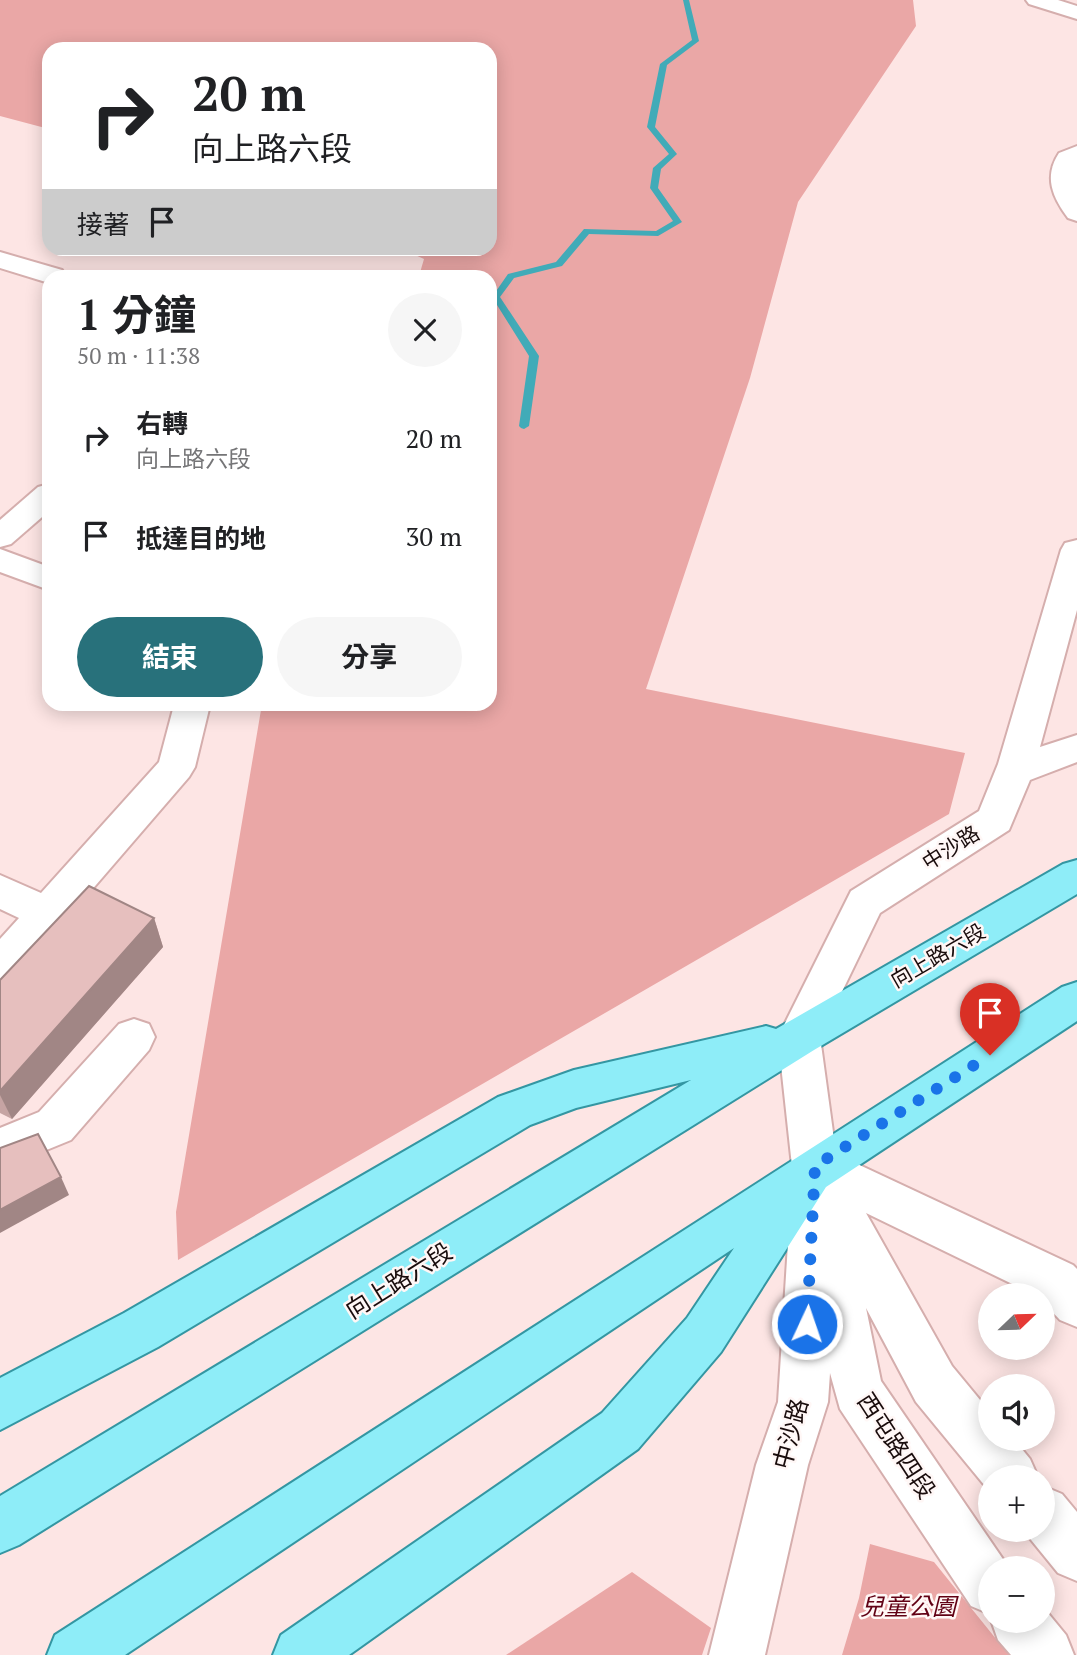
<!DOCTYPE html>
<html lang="zh-TW">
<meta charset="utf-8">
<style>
body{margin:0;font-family:"PT Serif","Noto Sans TC",serif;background:#f6f6f6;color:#202124;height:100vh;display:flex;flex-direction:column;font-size:26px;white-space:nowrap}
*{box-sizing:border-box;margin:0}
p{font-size:23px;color:#757577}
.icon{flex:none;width:38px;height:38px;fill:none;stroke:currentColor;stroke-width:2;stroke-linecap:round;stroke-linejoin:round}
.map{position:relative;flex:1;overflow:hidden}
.drawer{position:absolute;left:42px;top:270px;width:455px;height:441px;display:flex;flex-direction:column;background:#fff;border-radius:21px;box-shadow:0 4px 18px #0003}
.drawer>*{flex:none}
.top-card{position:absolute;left:42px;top:42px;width:455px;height:214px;border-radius:21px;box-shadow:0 4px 18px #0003;background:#fff;color:#202124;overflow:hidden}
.needle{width:46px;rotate:67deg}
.controls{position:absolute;left:978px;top:1283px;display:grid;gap:14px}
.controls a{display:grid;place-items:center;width:77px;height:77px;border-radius:50%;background:#fff;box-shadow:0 4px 18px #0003;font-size:35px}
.pin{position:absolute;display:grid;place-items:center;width:60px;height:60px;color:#fff;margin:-72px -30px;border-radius:50% 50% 50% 0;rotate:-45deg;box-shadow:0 0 7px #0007}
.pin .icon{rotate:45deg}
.me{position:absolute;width:77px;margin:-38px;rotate:3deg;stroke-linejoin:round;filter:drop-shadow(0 0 5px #0008)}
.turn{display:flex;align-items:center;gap:24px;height:147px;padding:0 35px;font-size:32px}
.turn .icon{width:91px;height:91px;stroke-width:2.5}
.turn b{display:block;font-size:49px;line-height:60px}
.then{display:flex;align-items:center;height:66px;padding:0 35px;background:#0003;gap:14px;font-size:26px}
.round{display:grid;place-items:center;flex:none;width:74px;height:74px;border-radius:37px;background:#f6f6f6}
.head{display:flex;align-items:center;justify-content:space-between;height:119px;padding:0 35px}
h1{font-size:42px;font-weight:700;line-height:52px}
.action{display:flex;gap:14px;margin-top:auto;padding:14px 35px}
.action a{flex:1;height:80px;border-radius:42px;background:#28717b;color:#fff;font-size:28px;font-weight:700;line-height:80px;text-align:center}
.action a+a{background:#f6f6f6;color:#202124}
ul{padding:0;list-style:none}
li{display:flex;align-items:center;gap:21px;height:98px;padding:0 35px}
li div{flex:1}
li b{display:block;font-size:26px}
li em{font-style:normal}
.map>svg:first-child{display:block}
.green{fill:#eaa7a6}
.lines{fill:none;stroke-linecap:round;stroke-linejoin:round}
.stream{fill:#41abb8;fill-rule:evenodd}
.minor-casing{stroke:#d5aead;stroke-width:4}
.major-casing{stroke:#3496a2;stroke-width:4}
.minor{fill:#fff;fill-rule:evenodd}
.major{fill:#8eedf8;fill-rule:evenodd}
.wall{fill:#c6a4a3}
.shaded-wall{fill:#a18685}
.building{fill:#e6bfbe;stroke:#a18685;stroke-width:2}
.route{stroke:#1a73e8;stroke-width:12;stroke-dasharray:0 21.6}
.labels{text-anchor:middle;stroke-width:5;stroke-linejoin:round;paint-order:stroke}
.street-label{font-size:21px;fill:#190c0c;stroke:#fff7f6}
.near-street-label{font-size:24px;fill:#190c0c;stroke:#fff7f6}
.near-park-label{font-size:24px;font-style:italic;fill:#610014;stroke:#fff7f6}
</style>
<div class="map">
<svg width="1077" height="1655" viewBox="0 0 1077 1655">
<rect width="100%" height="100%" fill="#fde5e4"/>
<!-- green -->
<g class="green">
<path d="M0,0h913l3,26 -118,176 -48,176 -104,311 319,64 -16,61 -771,446 -2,-48 86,-508h228v-428h-71l5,-17 -22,-10 88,-1v-199h-441v80l-49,-13z"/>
<path d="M870,1544l64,18 75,93h-167l17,-57z"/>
<path d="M632,1572l79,56 -9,27h-196z"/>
</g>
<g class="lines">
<!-- stream -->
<path class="stream" d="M683,0h6l10,41 -32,24 -12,62 22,27 -16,15 -3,19 24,34 -24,14 -69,-2 -27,32 -48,12 -14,19 39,59 -10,70 -5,3 -3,-1 -2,-2 10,-70 -37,-59 16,-23 48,-12 28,-33 72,2 17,-10 -23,-33 3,-20 16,-14 -22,-27 13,-63 32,-24z"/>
<defs>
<g id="minor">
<path d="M1026,0h32l19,6v13l-48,-15z"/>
<path d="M1077,146v75l-9,-3c-15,-20 -25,-41 -9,-65z"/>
<path d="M0,252l62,18 4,6h-17v7l-49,-15z"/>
<path d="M49,484v27l-38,33 -11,3v-27l38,-33z"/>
<path d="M1077,540v70l-37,137 37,-12v27l-47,18 -21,50 -129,83 -60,124 16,117 237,111 4,4v58l-17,-7 -17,-18v-7h-8l-169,-82 86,153 38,46v26h23l17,21 8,18h-48v15l-74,-90 -50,-94 15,73 128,187h-19v46l-19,-8 -131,-197 -10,-36 -2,29 -20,63 -43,190h-56l47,-190 22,-63 11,-174 6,-15 5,-2 -8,-45 -14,-129 73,-146 128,-80 19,-47 63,-214 4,-7z"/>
<path d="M0,549l49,18v23l-49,-18z"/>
<path d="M170,704h36l3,5 -14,58 -6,10 -174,202 -15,5v-45l19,-21 -19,-9v-34l41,18 118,-131 14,-53z"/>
<path d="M134,1019l15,5 6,13 -6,13 -78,90 -71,29v-41l39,-16 80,-88z"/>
<path d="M1043,1486l19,8 15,18v69l-19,-8 -35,-43h20z"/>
<path d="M1043,1607l23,28 8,20h-63l-13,-15 -7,-20h52z"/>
</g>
<g id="major">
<path d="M1077,860v34l-263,156 -795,495 -19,8v-57l691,-416 -115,28 -46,17 -372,222 -158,83v-52l124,-65 374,-216 76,-27 192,-44 10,3 287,-165z"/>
<path d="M1077,982v39l-251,166 -105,165 -83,97 -289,206h-76l8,-20 321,-222 85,-95 47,-70 -609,407h-78l8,-20 1007,-648z"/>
</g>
</defs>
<!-- minor casing -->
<use href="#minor" class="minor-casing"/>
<!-- major casing -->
<use href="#major" class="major-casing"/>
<!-- minor -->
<use href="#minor" class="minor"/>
<!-- major -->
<use href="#major" class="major"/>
</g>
<!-- wall -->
<path class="wall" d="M154,918l9,29 -151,172 -12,-6v-133z"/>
<!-- shaded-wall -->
<g class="shaded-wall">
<path d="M154,918l9,29 -151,172 -12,-24v-4z"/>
<path d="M61,1177l8,18 -69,38v-23z"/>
</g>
<!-- building -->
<g class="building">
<path d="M89,886l65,32 -154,173v-111z"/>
<path d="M38,1134l23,43 -61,33v-62z"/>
</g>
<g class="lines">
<!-- route -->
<path class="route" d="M807,1324l8,-158 175,-111"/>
</g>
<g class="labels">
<!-- street labels -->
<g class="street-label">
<text transform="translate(951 848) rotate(-32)" y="7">中沙路</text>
<text transform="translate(938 956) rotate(-30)" y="7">向上路六段</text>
</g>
<!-- near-street labels -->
<g class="near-street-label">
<text transform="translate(399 1281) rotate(-32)" y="8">向上路六段</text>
<text transform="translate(791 1434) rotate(-75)" y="8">中沙路</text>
<text transform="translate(896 1446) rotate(57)" y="8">西屯路四段</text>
</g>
<!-- near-park labels -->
<g class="near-park-label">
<text x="908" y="1615">兒童公園</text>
</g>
</g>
</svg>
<div class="controls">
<a><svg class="needle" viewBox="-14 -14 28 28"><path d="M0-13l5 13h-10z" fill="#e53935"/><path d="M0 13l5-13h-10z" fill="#757577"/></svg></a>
<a><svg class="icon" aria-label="sound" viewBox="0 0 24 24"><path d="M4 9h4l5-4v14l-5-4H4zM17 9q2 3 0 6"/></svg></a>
<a>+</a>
<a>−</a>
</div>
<div class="pin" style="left:990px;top:1055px;background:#d93025"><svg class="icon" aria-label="arrive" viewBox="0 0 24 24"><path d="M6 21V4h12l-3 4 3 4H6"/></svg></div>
<svg class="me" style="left:807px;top:1324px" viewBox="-20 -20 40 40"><circle r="17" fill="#1a73e8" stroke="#fff" stroke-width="3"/><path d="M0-11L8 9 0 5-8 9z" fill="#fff"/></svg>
<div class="top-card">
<div class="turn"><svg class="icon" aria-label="right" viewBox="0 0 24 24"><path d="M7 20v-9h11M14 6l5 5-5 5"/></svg><div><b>20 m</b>向上路六段</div></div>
<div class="then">接著<svg class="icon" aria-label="arrive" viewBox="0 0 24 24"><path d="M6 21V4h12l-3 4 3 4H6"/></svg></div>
</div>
<section class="drawer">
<div class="head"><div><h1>1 分鐘</h1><p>50 m · 11:38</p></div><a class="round"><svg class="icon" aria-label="close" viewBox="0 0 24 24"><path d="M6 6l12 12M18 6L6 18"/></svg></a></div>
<ul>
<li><svg class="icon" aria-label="right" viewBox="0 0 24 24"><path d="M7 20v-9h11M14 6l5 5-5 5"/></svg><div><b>右轉</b><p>向上路六段</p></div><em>20 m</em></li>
<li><svg class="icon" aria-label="arrive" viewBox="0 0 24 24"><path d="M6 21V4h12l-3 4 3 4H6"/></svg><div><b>抵達目的地</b></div><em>30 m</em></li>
</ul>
<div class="action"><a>結束</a><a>分享</a></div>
</section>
</div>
